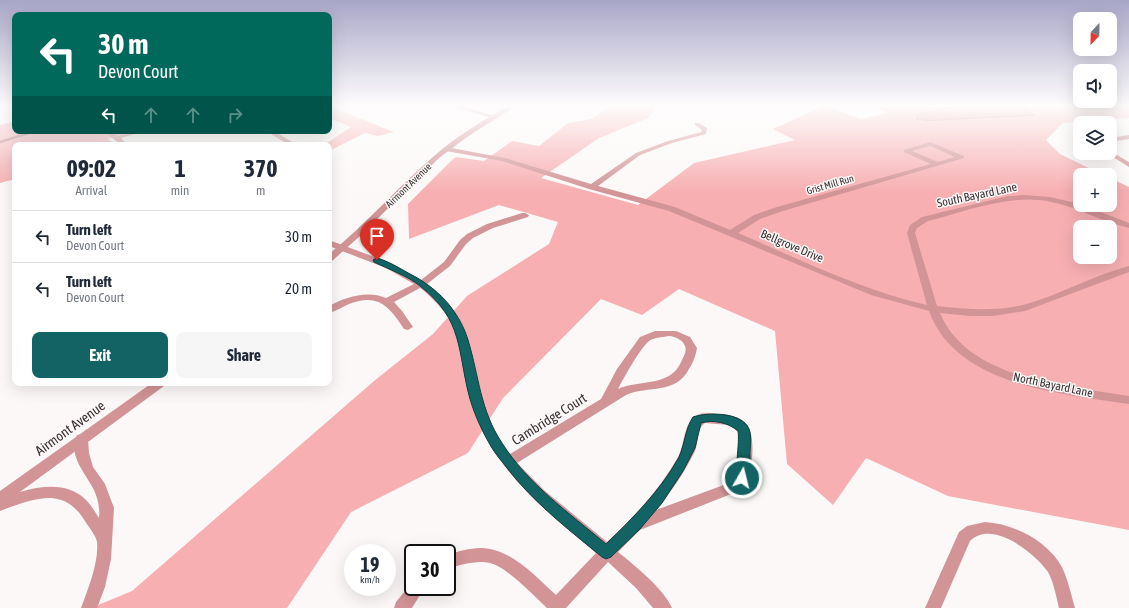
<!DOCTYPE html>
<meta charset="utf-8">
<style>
body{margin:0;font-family:"Asap Condensed",sans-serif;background:#f6f6f7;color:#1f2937;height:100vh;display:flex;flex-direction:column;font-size:15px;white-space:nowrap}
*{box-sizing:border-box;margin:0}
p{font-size:13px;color:#747a83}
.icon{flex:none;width:22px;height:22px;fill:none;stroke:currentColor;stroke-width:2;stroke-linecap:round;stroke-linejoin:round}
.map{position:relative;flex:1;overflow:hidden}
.side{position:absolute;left:12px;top:142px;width:320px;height:244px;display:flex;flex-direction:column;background:#fff;border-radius:8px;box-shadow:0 4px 16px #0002}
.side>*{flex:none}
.hud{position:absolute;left:12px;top:12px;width:320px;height:122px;border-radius:8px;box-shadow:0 4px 16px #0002;background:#00695c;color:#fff;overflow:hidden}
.needle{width:26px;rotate:202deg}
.fabs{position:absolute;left:1073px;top:12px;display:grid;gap:8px}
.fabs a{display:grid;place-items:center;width:44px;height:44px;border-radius:8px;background:#fff;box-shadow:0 4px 16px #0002;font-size:20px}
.speed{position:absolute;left:344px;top:544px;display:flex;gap:8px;font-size:20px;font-weight:700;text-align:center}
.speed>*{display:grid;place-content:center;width:52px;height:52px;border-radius:50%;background:#fff;box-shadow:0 4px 16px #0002;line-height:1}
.speed small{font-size:10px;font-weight:400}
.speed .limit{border:2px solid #111;border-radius:6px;background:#fff;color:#111}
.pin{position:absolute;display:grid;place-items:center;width:34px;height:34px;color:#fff;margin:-41px -17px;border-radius:50% 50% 50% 0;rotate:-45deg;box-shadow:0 0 4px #0007}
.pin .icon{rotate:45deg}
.me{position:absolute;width:44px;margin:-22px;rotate:8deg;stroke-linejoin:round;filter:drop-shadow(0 0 3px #0008)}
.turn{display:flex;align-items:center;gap:14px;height:84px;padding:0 20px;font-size:18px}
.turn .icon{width:52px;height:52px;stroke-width:2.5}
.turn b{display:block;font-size:28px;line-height:34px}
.lanes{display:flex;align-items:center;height:38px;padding:0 20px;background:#0003;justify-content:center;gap:20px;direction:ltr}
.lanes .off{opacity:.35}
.eta{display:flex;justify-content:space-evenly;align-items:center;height:68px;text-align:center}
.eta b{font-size:24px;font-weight:700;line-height:28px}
.button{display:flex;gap:8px;margin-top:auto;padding:8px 20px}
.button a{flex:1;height:46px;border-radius:8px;background:#136364;color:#fff;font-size:16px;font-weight:700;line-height:46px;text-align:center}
.button a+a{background:#f6f6f7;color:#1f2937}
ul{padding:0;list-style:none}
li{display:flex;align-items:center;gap:12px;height:52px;padding:0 20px;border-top:1px solid #e0e1e3}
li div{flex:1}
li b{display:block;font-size:15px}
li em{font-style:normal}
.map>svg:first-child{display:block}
.forest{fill:#f7afb2;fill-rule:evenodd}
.water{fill:#e99196;stroke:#b47478}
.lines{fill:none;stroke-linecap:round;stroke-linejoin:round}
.stream{stroke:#b47478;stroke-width:2.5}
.minor{fill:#d29497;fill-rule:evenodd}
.tertiary{fill:#d29497;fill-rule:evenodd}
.route{fill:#136364;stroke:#0c4041}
.labels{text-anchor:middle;stroke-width:3;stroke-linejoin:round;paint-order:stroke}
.far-street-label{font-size:10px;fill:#3a3232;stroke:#fcf8f8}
.street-label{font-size:12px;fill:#3a3232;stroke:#fcf8f8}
.near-street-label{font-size:14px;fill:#3a3232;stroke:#fcf8f8}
</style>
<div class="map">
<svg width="1129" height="608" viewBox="0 0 1129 608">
<rect width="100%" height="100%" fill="#fcf8f8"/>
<!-- forest -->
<g class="forest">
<path d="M329,106l65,26 -16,4 -13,-3 -36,18v-6h-5l27,-18 -22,-9z"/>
<path d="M612,106h45l-9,12 -49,20 -58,40 97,27 56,-42 101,-23 -22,-11 51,-23 37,13 27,-6 -14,-7h255v12l-66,5 -17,17 14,14 43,21h-23v30h30v-27l19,9v343l-181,-34 -82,-38 -33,47 -46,-41 -12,-133 -96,-42 -37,26 -41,-16 -98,99 -35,55 -117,59 -64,96h-196l41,-17 242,-210 59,-47 34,-38 82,-52 9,-22 -59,-17 -90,34 -1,-35 44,-44 4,-3 28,4 28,-20 27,5 29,-23 23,-4zM1080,227h30v30h-30z"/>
<path d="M15,121v10h118l-26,8 10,6h-102v34l-15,4v-58z"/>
</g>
<!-- water -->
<path class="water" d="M956,106h64l15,9c-25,2 -50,2 -76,4 -15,0 -28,3 -43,0l3,-5z"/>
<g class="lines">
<!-- stream -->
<path class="stream" d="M0,142l35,-11"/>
<!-- minor -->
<g class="minor">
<path d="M450,106h11l38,11 -3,2z"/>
<path d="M695,123h4l8,5 -1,6 -34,9 -32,12 -42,31 77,21 55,23 24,-15 23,-8 154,-43 -27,-12v-2l26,-8 34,14v2l-181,53 -23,8 -22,14c61,26 123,57 189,72l-20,-72 3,-8 12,-8 86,-21 16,-1 26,2 30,7 49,19v5c-27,-6 -51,-21 -78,-26 -41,-9 -84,9 -123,19l-11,7 -2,5 22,73c29,3 57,6 86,-1 35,-9 70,-30 106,-39v6l-104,39 -32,5h-23l-30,-3c28,67 127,73 189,83v8c-67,-10 -173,-18 -200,-93l-58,-16 -202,-84 -80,-22 -87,-28 -56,-10 -3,-2 3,-2 59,11 86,26 45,-31 32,-12 33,-9 1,-2 -7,-5zM930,146l25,11 -17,5 -26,-11z"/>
<path d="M104,131h7l6,5 18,-5h10l-24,7 7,7h-7z"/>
<path d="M266,131h8l23,14h-8z"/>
<path d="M1129,135v4l-19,3v-4z"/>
<path d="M1110,151l19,11v5l-21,-13 -1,-1h3z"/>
<path d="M522,213h3l4,2 -1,2 -35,11 -20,10 -7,6 -16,22 -23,18c42,28 43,69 54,113 6,21 16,40 29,57l91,-55 16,-30 23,-32 15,-6h21l14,6 7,11c-1,7 -4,15 -8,21 -14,26 -40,16 -63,26l-109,68 28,28 62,51c27,-25 53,-53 71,-85 7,-12 5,-34 18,-41 6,-4 14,-3 21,-2 10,0 24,2 30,11 9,11 6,46 -2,58 -3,6 -9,8 -14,11l-91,36 -22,22c15,12 47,38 54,56h-19l-17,-20 -28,-26 -42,46h-19c-13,-12 -40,-41 -57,-45 -13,-3 -30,2 -43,6v-14c13,-4 29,-9 43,-6 26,5 47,29 66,46l40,-42c-45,-38 -92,-74 -117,-129 -15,-33 -12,-73 -30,-105 -7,-11 -16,-20 -26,-29l-3,-2 -26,14 8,9 11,16 -5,3 -4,-1c-15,-23 -26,-36 -55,-25 -7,3 -13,7 -20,9v-7c17,-9 38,-16 57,-8l28,-14 -28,-16 -57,-22v-6l64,24 28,16 23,-18 16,-22 7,-6 20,-10zM670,336c6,1 13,4 15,10 2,5 -1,10 -3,14 -11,28 -42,19 -64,29 5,-10 23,-42 31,-48 6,-4 14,-4 21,-5zM705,423l24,2 10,7c-2,23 6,42 -18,54l-65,24c15,-18 29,-38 39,-59 4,-9 1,-22 10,-28z"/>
<path d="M82,434l5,1 1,4 1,14 4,14 12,17 9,24 -3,51 -6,28 -8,21h-16c7,-19 18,-46 16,-66 -1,-7 -10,-17 -14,-24 -8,-12 -18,-19 -32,-20 -18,0 -35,7 -51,13v-12c26,-10 63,-22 86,1 5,5 9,12 13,18 1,-10 -1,-19 -5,-28 -8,-16 -27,-35 -17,-55z"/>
<path d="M985,522c29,2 62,18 77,45 6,13 9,27 13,41h-16c-3,-12 -5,-25 -11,-36 -13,-19 -56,-53 -78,-31l-29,67h-16l34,-76 8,-6z"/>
<path d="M413,581v6h12l-13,21h-18l2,-6z"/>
</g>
<!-- tertiary -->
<g class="tertiary">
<path d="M508,106h8l-49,31 -28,21 -79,78 -28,25 -3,1v-8c37,-30 69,-67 105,-98 23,-20 48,-35 74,-50z"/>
<path d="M152,383h14l-2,3 -159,117 -5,2v-14z"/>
</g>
</g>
<!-- sky -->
<linearGradient id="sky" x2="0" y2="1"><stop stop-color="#a8a6c7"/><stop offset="0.55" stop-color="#fefcfc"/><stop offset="1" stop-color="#fefcfc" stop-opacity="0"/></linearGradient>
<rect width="1129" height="192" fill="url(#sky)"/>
<!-- route -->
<path class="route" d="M377,258c11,3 22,10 33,16 26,13 49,36 58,66 11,36 12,70 34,103 26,41 67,70 104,101 27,-26 55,-54 73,-87 6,-13 6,-28 14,-40 15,-5 49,-5 56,12 3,7 1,18 1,25 0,9 0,20 -4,28l-4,1 -5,-1c-3,-6 3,-40 1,-51 -9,-8 -25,-12 -37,-8l-6,25 -12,23 -21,32 -22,26 -29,28 -5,2 -4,-2c-34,-28 -68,-54 -95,-89 -5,-7 -11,-13 -15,-20 -9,-15 -17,-32 -22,-49 -13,-48 -6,-79 -50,-113 -12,-10 -32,-17 -46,-24l-1,-2z"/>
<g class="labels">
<!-- far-street labels -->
<g class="far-street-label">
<text transform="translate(830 184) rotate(-16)" y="4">Grist Mill Run</text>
<text transform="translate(408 185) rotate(-44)" y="4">Airmont Avenue</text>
</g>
<!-- street labels -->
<g class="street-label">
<text transform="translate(977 195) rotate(-12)" y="4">South Bayard Lane</text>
<text transform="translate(792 246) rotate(23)" y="4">Bellgrove Drive</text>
<text transform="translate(1053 385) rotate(12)" y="4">North Bayard Lane</text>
</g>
<!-- near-street labels -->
<g class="near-street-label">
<text transform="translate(549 419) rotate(-32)" y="5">Cambridge Court</text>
<text transform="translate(70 428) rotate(-36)" y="5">Airmont Avenue</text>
</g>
</g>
</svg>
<div class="fabs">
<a><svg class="needle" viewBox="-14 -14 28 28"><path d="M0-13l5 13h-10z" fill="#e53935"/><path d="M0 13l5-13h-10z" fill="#747a83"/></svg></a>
<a><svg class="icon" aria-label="sound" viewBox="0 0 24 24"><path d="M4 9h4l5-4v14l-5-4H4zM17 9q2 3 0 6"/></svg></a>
<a><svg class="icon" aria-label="layers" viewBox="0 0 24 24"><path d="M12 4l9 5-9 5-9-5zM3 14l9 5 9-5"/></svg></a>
<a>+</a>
<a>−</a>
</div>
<div class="speed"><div>19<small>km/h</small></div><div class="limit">30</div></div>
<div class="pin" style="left:377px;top:260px;background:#d93025"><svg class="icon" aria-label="arrive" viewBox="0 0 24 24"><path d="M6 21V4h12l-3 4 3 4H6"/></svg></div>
<svg class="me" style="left:742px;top:478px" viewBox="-20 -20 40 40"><circle r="17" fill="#136364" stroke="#fff" stroke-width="3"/><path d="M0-11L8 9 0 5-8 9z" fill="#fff"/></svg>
<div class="hud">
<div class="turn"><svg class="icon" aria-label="left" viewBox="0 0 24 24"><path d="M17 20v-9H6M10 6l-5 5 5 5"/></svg><div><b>30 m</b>Devon Court</div></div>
<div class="lanes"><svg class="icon" aria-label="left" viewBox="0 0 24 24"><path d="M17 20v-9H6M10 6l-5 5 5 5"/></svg><svg class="icon off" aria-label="ahead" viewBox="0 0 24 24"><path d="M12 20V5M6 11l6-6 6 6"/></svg><svg class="icon off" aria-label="ahead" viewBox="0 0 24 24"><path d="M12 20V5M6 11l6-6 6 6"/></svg><svg class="icon off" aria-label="right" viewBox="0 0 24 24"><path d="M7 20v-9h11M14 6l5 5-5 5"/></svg></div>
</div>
<section class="side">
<div class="eta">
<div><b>09:02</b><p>Arrival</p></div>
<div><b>1</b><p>min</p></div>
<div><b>370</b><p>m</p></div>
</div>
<ul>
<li><svg class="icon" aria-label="left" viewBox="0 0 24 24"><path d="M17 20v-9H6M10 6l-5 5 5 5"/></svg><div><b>Turn left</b><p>Devon Court</p></div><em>30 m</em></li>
<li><svg class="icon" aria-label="left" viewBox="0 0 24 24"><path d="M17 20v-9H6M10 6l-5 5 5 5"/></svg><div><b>Turn left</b><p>Devon Court</p></div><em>20 m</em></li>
</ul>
<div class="button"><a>Exit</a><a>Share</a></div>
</section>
</div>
